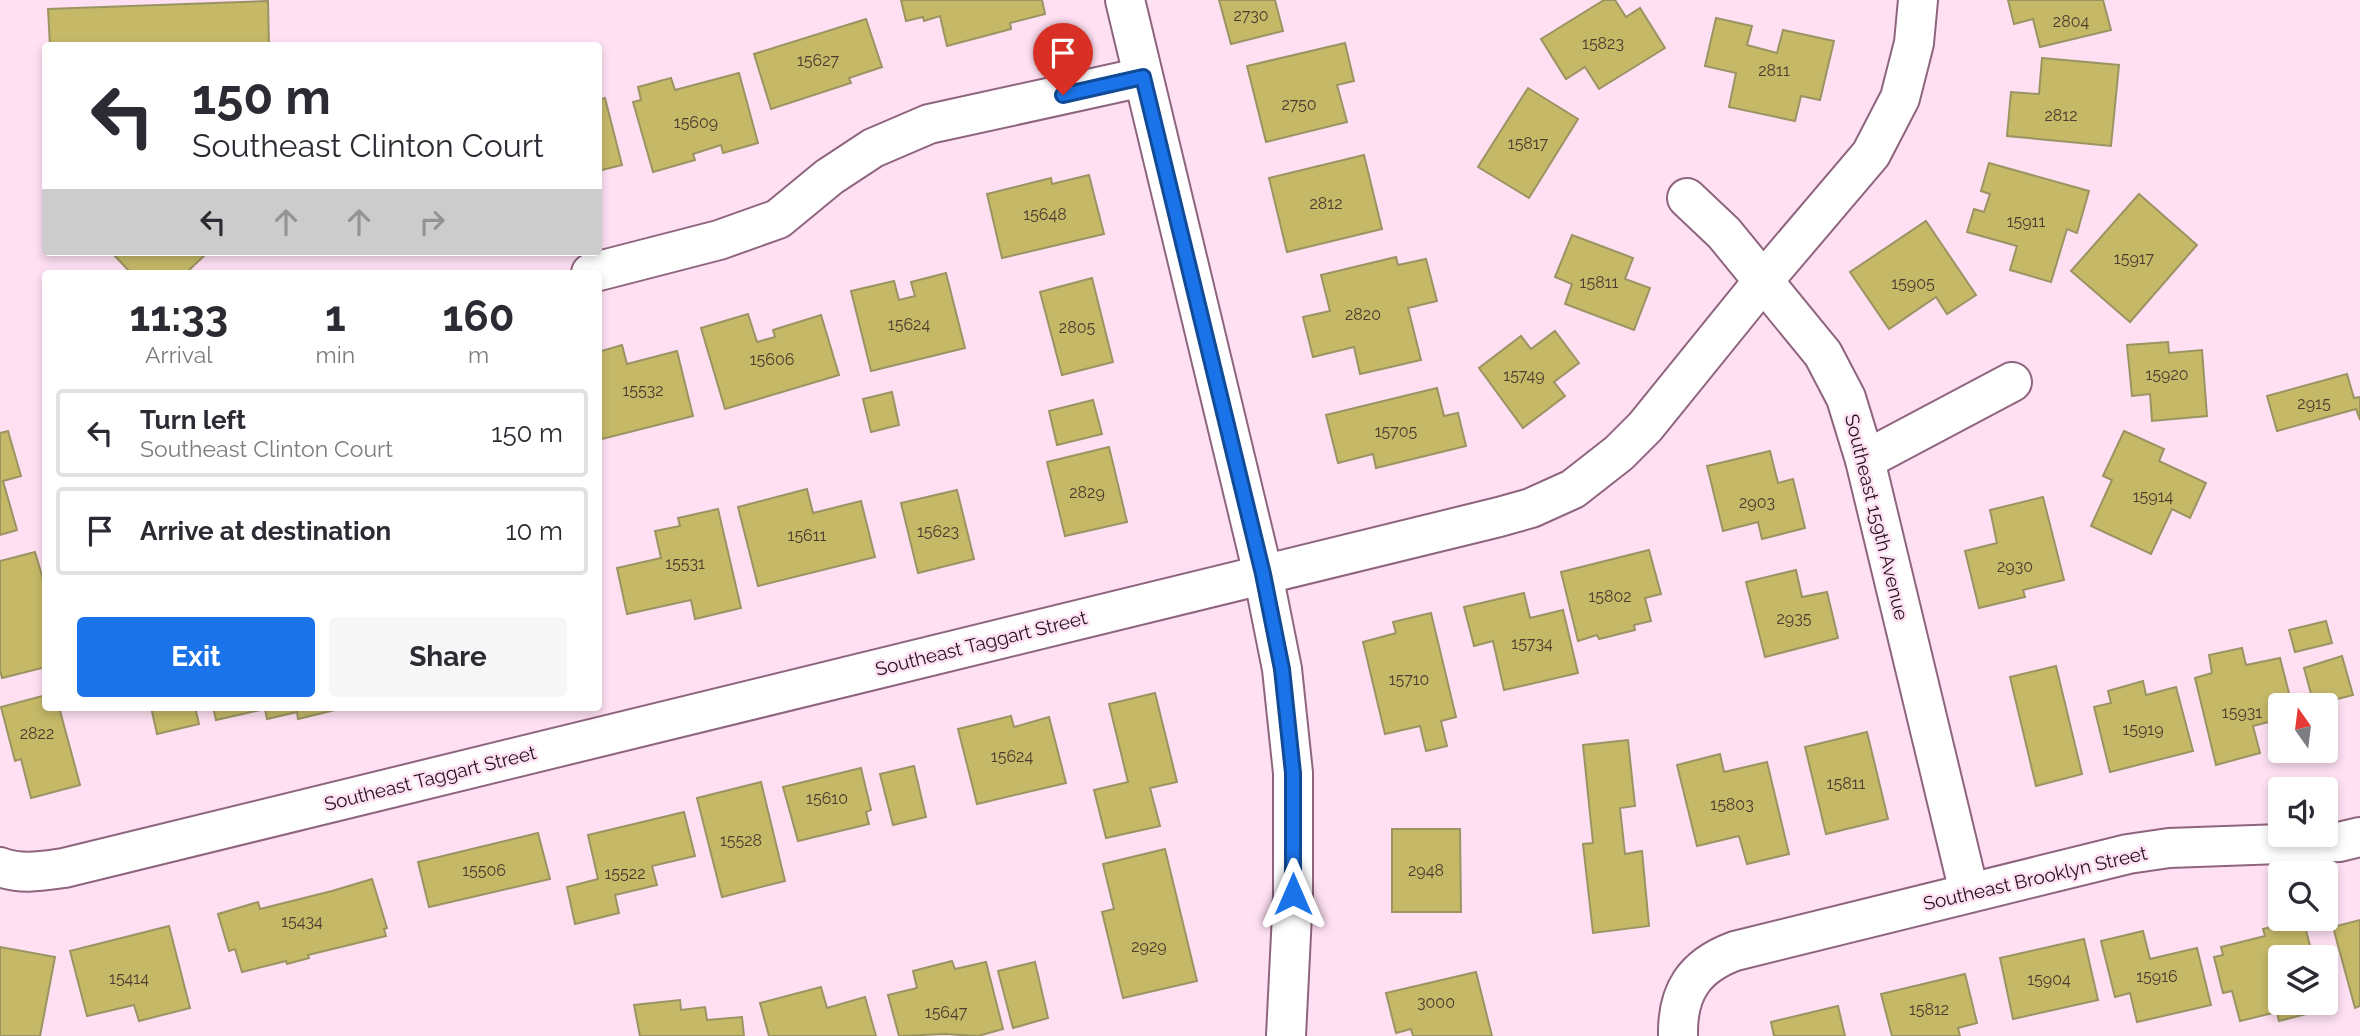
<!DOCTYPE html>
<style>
body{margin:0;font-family:Raleway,sans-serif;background:#f7f7f7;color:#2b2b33;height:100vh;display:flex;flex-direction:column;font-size:26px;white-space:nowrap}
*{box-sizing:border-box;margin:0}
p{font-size:23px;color:#7c7c81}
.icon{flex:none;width:38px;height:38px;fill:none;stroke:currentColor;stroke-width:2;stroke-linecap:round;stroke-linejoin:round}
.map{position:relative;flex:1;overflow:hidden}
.drawer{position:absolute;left:42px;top:270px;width:560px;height:441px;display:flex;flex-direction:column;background:#fff;border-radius:7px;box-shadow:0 4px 10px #0003}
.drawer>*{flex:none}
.top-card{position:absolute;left:42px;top:42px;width:560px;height:214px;border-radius:7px;box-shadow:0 4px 10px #0003;background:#fff;color:#2b2b33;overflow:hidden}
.needle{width:46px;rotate:346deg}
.tools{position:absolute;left:2268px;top:693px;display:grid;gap:14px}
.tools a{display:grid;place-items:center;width:70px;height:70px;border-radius:7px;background:#fff;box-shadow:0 4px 10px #0003;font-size:35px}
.pin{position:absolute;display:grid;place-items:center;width:60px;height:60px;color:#fff;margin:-72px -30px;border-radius:50% 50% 50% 0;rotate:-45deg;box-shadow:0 0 7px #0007}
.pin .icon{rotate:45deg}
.me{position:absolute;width:77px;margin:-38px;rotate:0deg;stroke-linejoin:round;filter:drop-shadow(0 0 5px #0008)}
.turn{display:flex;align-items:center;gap:24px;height:147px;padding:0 35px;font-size:32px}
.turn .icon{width:91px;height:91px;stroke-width:2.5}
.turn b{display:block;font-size:49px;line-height:60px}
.lanes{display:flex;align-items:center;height:66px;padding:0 35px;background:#0003;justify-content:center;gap:35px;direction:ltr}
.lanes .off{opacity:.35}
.eta{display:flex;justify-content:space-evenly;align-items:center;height:119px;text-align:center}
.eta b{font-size:42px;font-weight:700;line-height:49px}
.primary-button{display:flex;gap:14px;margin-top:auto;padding:14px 35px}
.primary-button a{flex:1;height:80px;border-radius:7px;background:#1a73e8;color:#fff;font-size:28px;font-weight:700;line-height:80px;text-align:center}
.primary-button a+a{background:#f7f7f7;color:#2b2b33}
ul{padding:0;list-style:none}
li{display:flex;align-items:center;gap:21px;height:88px;margin:0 14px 10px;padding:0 21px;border:4px solid #e1e1e2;border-radius:7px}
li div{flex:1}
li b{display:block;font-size:26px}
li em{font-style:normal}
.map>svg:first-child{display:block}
.building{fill:#c5b968;stroke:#9a9463;stroke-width:2}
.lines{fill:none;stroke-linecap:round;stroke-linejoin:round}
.street-casing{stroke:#8f647f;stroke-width:42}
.street{stroke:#fff;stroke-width:38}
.route-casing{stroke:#114b97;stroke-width:18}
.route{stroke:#1a73e8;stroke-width:12}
.labels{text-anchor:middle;stroke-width:5;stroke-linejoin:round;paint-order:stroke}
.number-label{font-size:16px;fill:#4c3c30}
.street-label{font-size:19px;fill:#24131e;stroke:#fee0f2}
</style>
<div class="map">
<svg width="2360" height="1036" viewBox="0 0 2360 1036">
<rect width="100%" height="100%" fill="#fee0f2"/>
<!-- building -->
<g class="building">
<path d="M901,0h141l3,14 -35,9 1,6 -64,17 -7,-30 -16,5 -1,-4 -17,4z"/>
<path d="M1219,0h56l8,31 -52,13z"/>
<path d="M1604,0h11l11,17 14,-9 25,40 -66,41 -14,-22 -19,12 -25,-40z"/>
<path d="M2008,0h95l8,30 -71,17 -7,-28 -19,5z"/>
<path d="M268,1l1,45h-219l-2,-37z"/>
<path d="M1716,18l36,8 -5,19 30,8 6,-23 51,11 -14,59 -19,-4 -6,25 -66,-14 7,-34 -31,-7z"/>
<path d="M866,19l16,48 -33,11 2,5 -80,26 -17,-55z"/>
<path d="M1345,43l9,38 -17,4 10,37 -81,20 -19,-76z"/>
<path d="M2042,58l77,7 -8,81 -104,-10 4,-44 28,2z"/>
<path d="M739,73l19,70 -35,10 -2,-8 -28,9 2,6 -42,12 -20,-70 8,-2 -3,-13 33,-9 4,12z"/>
<path d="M1528,88l50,31 -49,79 -51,-31z"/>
<path d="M605,98l17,67 -24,6v-71z"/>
<path d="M1364,155l18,74 -95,23 -18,-74z"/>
<path d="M1989,163l100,28 -12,42 -10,-4 -16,53 -41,-12 7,-24 -50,-14 7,-23 10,3 6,-18 -9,-3z"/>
<path d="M1089,175l15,59 -102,24 -15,-64 64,-16 1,6z"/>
<path d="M2139,194l58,51 -67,77 -59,-51z"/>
<path d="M1926,221l50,74 -29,19 -11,-17 -47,32 -39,-57z"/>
<path d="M1572,235l61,23 -8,21 25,9 -16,42 -69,-26 7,-20 -17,-7z"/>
<path d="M111,252h95l1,1 -21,20h-55z"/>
<path d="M1396,257l2,8 28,-6 11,42 -29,7 13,52 -61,14 -6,-27 -41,10 -10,-40 27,-6 -9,-36z"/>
<path d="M946,273l19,75 -94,23 -20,-80 43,-10 5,19 16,-4 -4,-14z"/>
<path d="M1092,278l21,84 -51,13 -22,-83z"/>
<path d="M748,314l9,28 18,-5 -2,-7 48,-15 18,60 -114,34 -24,-81z"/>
<path d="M1555,331l24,32 -25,19 11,14 -42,32 -44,-60 42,-32 10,13z"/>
<path d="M2168,342l1,11 33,-3 5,66 -55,5 -2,-27 -18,2 -5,-51z"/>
<path d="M622,345l5,19 50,-13 16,65 -95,24v-88z"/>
<path d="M2347,374l7,24 6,-1v23l-4,-11 -79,22 -10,-35z"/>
<path d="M1437,388l7,28 14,-3 8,33 -90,22 -3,-14 -35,9 -12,-48z"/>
<path d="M892,392l7,33 -28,7 -8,-33z"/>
<path d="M1093,400l9,34 -45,11 -8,-34z"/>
<path d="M8,431l13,45 -18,5 14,49 -17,5v-102z"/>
<path d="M2124,431l40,18 -5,12 47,22 -16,35 -18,-9 -21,45 -60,-28 21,-46 -9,-4z"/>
<path d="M1109,447l18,75 -62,14 -18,-74z"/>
<path d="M1770,451l8,32 15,-4 12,49 -43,11 -4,-17 -35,9 -16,-65z"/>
<path d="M807,489l6,24 48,-12 14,56 -117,29 -20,-79z"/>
<path d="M957,490l17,69 -56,14 -17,-70z"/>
<path d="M2043,497l21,83 -41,10 2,7 -46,11 -14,-57 32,-8 -7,-33z"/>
<path d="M718,509l23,99 -46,11 -4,-19 -64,14 -10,-46 44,-10 -6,-27 25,-5 -2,-8z"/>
<path d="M1649,550l12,44 -16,4 6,23 -17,4 1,5 -36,9 -2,-4 -19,6 -17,-69z"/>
<path d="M35,552l11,37v78l-44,11 -2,-8v-109z"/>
<path d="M1796,570l6,27 25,-5 11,46 -73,19 -19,-75z"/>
<path d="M1524,593l6,25 33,-8 15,63 -74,17 -11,-49 -19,5 -10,-39z"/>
<path d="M1431,613l25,104 -15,4 6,25 -21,5 -6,-25 -35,8 -22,-92 33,-9 -3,-11z"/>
<path d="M2326,621l6,22 -37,9 -6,-22z"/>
<path d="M2242,648l4,17 34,-7 12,47h-12v14l-27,7 7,27 -44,12 -21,-87 17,-5 -3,-18z"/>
<path d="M2342,656l11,39 -39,10 -10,-37z"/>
<path d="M2056,666l26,108 -46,12 -26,-109z"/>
<path d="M2143,681l3,14 30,-8 17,64 -83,21 -16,-65 17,-4 -3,-12z"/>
<path d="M1155,693l22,89 -27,6 10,38 -54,12 -12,-48 34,-8 -19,-78z"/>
<path d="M46,695v12h13l21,78 -49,13 -10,-39 -6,2 -14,-54z"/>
<path d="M151,707h44l4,17 -42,10z"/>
<path d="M213,707h121l1,3 -37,9 -1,-7 -30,7 -2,-10 -49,11z"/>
<path d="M1011,716l3,11 35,-10 17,66 -89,21 -19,-75z"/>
<path d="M1867,732l21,87 -62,15 -21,-87z"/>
<path d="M1628,740l7,66 -15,2 5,46 17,-3 7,75 -56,7 -10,-89 10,-1 -10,-98z"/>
<path d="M1720,754l4,18 43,-10 22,92 -42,10 -8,-28 -42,10 -20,-81z"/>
<path d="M914,766l12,51 -33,8 -13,-51z"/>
<path d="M861,768l10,42 -5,2 3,12 -71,17 -15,-54z"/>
<path d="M761,782l24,99 -63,16 -25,-99z"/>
<path d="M684,812l11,44 -43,10 5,19 -42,10 4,18 -44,11 -8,-37 31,-8 -10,-44z"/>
<path d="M1392,829h68l1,83h-69z"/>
<path d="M538,833l12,46 -121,28 -11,-45z"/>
<path d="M1165,849l32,132 -74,17 -21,-86 12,-3 -11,-45z"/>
<path d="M372,879l15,49 -3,1 2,7 -78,19 1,3 -22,6 -1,-3 -44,11 -7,-23 -6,2 -11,-37 40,-12 2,7 72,-18z"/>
<path d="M2303,919l10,38h-33v46h45l1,6 -47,12 -2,-9 -37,9 -8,-30 -9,2 -9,-36 9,-2 -2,-8 44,-11 -2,-7z"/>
<path d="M2360,920v86l-5,2 -22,-81z"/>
<path d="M169,926l21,82 -51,13 -5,-16 -47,11 -17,-65z"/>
<path d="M2143,931l7,28 47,-11 14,57 -74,17 -7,-29 -15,4 -14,-56z"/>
<path d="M2084,939l14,61 -85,19 -13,-61z"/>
<path d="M0,947l55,10 -15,79h-40z"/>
<path d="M952,961l3,8 31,-7 17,67 -25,7 -33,-2 -46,2 -11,-41 29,-7 -4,-17z"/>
<path d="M1035,962l13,56 -35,10 -15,-57z"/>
<path d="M1476,972l16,64h-79l-2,-7 -15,4 -10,-40z"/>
<path d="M1965,974l12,49 -19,5 2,8h-68l-11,-42z"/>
<path d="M821,987l6,21 38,-11 11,39h-107l-9,-33z"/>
<path d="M680,1000l1,10 24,-3 2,13 35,-3 2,19h-104l-6,-31z"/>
<path d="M1838,1006l7,30h-71l-3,-14z"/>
</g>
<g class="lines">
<defs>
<g id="street">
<path d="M1125,0l138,574 19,95 11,104v121l-7,142"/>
<path d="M1687,198l37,35 99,121 23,44 19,62 104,432"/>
<path d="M591,273l128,-33 59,-21 51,-42 44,-29 56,-24 214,-47"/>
<path d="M1865,460l147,-78"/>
<path d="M0,867c21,8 42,4 64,1l1435,-351 32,-9 42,-19 46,-36 26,-26 119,-147 107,-126 29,-56 14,-55 4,-43"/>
<path d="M1678,1036c-1,-44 16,-70 57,-85l393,-97 41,-6 170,-6 21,-5"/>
</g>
</defs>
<!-- street casing -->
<use href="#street" class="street-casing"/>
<!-- street -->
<use href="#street" class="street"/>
</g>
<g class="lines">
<defs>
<path id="route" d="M1063,95l80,-18 120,497 19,95 11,104v121"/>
</defs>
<!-- route casing -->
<use href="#route" class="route-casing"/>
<!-- route -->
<use href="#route" class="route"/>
</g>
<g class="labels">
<!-- number labels -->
<g class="number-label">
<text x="1251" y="21">2730</text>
<text x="2071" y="27">2804</text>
<text x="1603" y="49">15823</text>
<text x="818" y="66">15627</text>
<text x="1774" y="76">2811</text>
<text x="1299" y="110">2750</text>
<text x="2061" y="121">2812</text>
<text x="696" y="128">15609</text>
<text x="1528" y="149">15817</text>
<text x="1326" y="209">2812</text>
<text x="1045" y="220">15648</text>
<text x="2026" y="227">15911</text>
<text x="2134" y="264">15917</text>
<text x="1599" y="288">15811</text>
<text x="1913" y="289">15905</text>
<text x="1363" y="320">2820</text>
<text x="909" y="330">15624</text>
<text x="1077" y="333">2805</text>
<text x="772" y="365">15606</text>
<text x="2167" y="380">15920</text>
<text x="1524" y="381">15749</text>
<text x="643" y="396">15532</text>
<text x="2314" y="409">2915</text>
<text x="1396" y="437">15705</text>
<text x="1087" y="498">2829</text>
<text x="2153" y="502">15914</text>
<text x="1757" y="508">2903</text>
<text x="938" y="537">15623</text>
<text x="807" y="541">15611</text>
<text x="685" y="569">15531</text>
<text x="2015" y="572">2930</text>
<text x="1610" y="602">15802</text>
<text x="1794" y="624">2935</text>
<text x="1532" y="649">15734</text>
<text x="1409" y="685">15710</text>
<text x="2242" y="718">15931</text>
<text x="2143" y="735">15919</text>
<text x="37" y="739">2822</text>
<text x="1012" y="762">15624</text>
<text x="1846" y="789">15811</text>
<text x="827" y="804">15610</text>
<text x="1732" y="810">15803</text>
<text x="741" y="846">15528</text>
<text x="484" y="876">15506</text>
<text x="1426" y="876">2948</text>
<text x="625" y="879">15522</text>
<text x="302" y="927">15434</text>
<text x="1149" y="952">2929</text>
<text x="2157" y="982">15916</text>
<text x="129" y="984">15414</text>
<text x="2049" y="985">15904</text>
<text x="1436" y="1008">3000</text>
<text x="1929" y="1015">15812</text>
<text x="946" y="1018">15647</text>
</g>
<!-- street labels -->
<g class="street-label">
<text transform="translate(1877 517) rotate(76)" y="7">Southeast 159th Avenue</text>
<text transform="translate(981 643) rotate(-14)" y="7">Southeast Taggart Street</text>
<text transform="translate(430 778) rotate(-14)" y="7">Southeast Taggart Street</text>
<text transform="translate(2035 878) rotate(-13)" y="7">Southeast Brooklyn Street</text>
</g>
</g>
</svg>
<div class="tools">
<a><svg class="needle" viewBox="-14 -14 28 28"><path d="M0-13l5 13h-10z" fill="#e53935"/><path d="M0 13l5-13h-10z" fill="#7c7c81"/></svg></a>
<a><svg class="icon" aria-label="sound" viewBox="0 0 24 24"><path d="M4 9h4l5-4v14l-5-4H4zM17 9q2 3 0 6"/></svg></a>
<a><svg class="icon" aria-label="search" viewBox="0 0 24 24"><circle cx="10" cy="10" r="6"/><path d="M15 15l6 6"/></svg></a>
<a><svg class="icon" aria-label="layers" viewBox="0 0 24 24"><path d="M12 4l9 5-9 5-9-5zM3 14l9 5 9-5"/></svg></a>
</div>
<div class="pin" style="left:1063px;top:95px;background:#d93025"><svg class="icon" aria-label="arrive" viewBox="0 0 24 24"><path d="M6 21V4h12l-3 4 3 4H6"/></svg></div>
<svg class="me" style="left:1293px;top:894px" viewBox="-20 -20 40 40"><path d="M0-17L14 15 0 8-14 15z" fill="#1a73e8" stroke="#fff" stroke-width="4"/></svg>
<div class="top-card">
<div class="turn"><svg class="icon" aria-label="left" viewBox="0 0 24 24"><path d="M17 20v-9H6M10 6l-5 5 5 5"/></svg><div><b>150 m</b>Southeast Clinton Court</div></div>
<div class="lanes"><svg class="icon" aria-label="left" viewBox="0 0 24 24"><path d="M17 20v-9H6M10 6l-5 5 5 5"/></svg><svg class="icon off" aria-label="ahead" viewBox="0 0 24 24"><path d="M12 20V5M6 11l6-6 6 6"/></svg><svg class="icon off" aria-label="ahead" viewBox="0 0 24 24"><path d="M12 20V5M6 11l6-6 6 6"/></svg><svg class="icon off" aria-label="right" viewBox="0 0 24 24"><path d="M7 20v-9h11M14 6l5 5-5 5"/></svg></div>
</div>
<section class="drawer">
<div class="eta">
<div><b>11:33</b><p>Arrival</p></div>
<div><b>1</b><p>min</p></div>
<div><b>160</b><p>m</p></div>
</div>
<ul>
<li><svg class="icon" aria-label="left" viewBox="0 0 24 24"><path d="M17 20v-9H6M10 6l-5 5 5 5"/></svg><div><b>Turn left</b><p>Southeast Clinton Court</p></div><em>150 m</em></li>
<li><svg class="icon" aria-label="arrive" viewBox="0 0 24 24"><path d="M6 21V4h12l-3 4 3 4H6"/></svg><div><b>Arrive at destination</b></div><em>10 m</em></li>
</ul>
<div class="primary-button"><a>Exit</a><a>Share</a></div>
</section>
</div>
